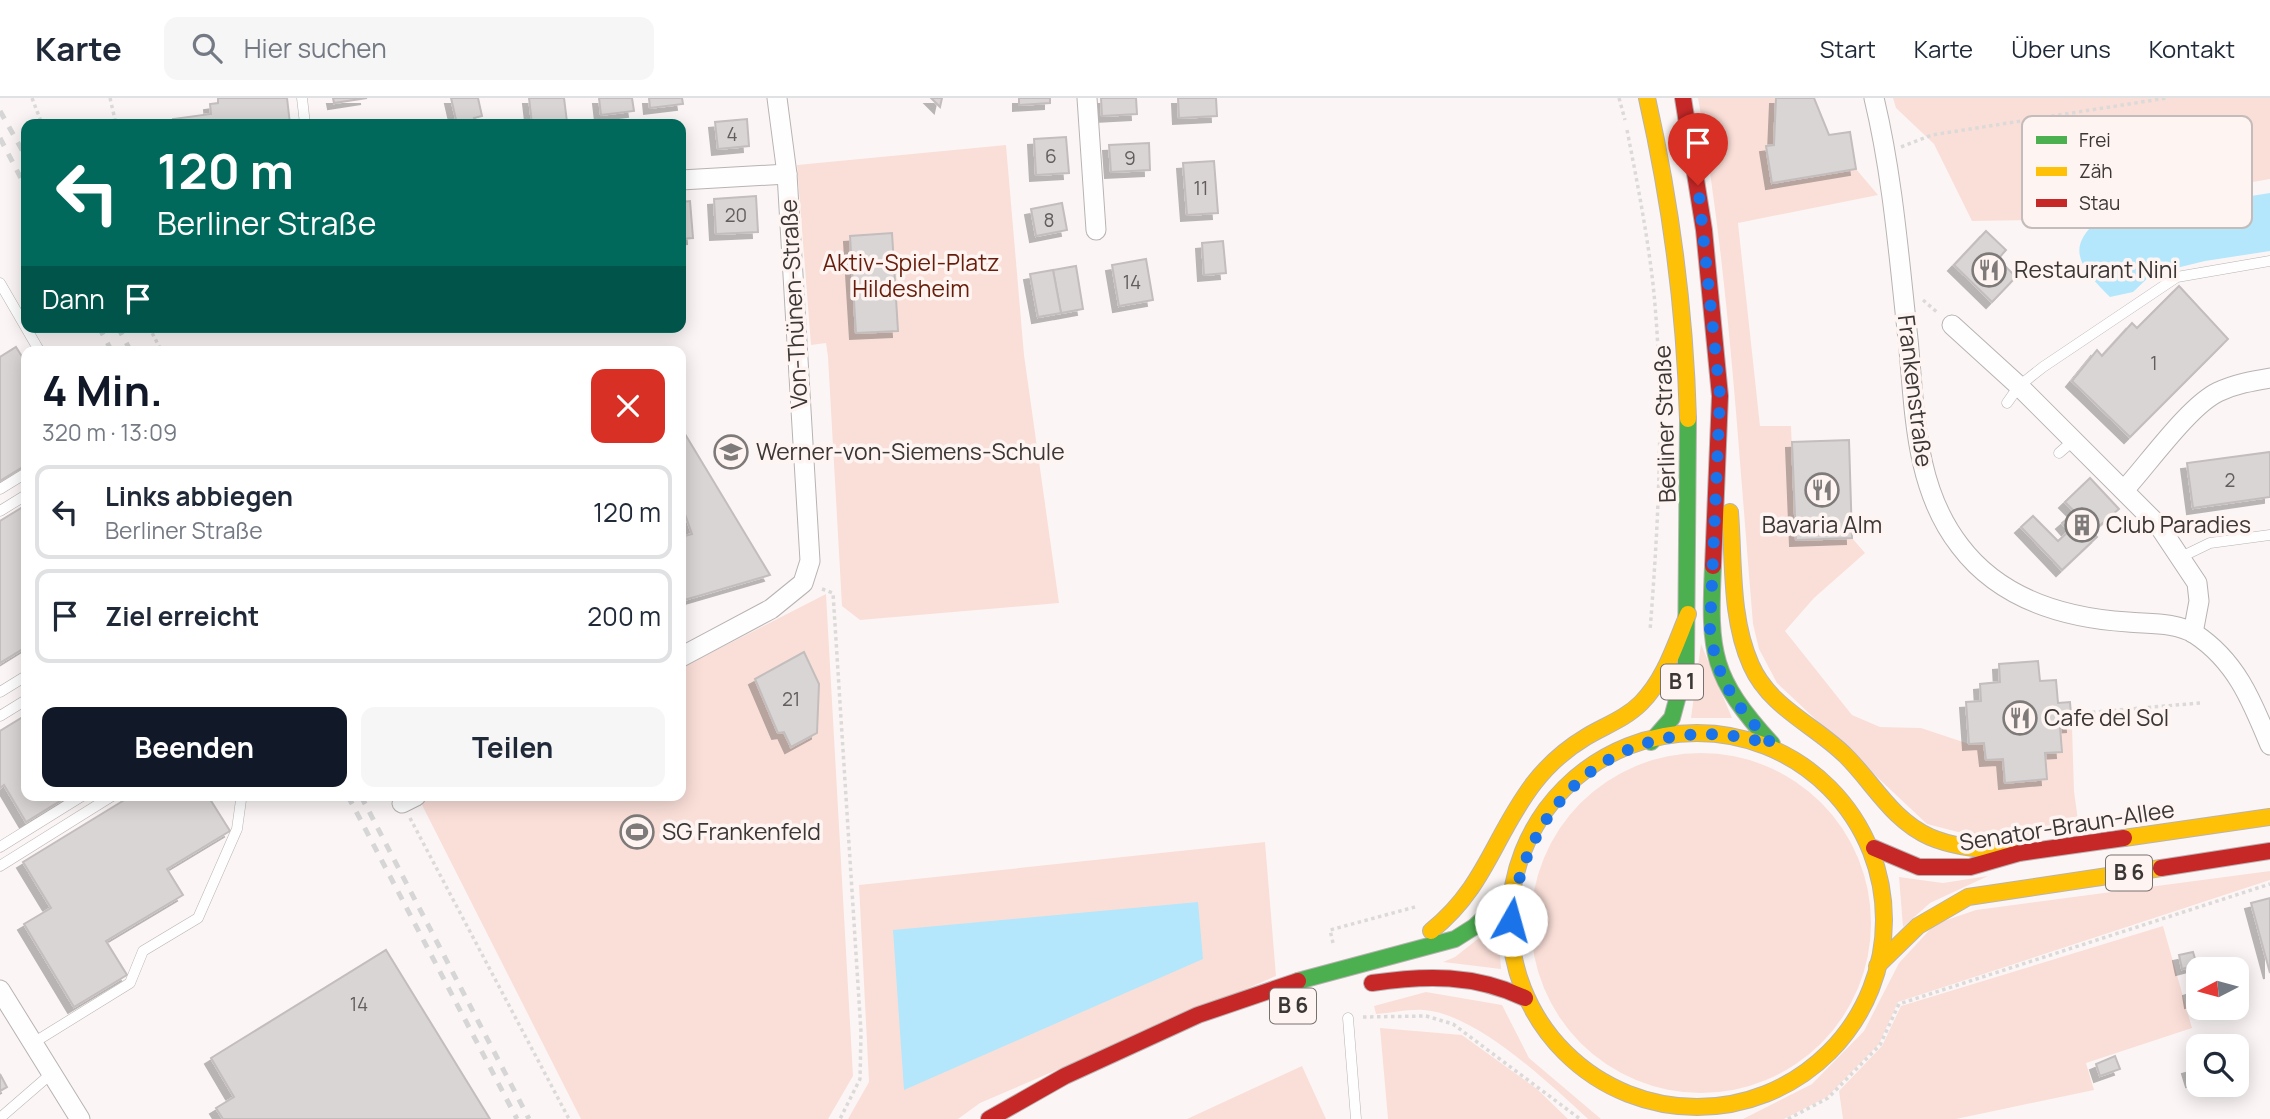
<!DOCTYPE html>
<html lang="de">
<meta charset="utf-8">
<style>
body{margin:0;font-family:Manrope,sans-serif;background:#f6f6f7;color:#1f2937;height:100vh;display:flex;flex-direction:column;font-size:26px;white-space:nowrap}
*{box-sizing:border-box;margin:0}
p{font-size:23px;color:#747a83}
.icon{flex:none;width:38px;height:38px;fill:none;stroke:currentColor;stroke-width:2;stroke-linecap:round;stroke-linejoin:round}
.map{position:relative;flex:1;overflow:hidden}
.drawer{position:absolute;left:21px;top:248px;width:665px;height:455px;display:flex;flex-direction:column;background:#fff;border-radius:14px;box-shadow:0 4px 18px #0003}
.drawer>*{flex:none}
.banner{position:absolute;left:21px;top:21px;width:665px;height:214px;border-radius:14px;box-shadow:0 4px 18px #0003;background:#00695c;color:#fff;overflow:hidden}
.needle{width:46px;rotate:264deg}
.tools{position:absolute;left:2186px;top:859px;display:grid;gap:14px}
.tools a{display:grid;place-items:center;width:63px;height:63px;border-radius:14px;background:#fff;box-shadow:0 4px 18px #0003;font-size:35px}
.pin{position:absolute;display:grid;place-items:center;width:60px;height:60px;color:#fff;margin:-72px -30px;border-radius:50% 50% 50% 0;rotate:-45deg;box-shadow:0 0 7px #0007}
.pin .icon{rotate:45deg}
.me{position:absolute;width:77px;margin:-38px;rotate:7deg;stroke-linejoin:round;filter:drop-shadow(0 0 5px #0008)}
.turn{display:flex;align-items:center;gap:24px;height:147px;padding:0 21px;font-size:32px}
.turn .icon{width:91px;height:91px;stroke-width:2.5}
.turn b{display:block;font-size:49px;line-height:60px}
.then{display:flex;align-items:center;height:66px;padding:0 21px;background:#0003;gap:14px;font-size:26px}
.round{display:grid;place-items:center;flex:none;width:74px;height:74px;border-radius:14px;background:#f6f6f7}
.summary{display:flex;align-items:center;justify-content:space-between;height:119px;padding:0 21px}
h1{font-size:42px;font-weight:700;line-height:52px;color:#111827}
.button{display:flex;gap:14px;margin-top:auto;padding:14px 21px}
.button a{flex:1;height:80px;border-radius:14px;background:#111827;color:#fff;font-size:28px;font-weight:700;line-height:80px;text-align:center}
.button a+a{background:#f6f6f7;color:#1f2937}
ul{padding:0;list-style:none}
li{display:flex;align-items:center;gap:21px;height:94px;margin:0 14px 10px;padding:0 7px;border:4px solid #e0e1e3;border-radius:14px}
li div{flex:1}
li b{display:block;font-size:26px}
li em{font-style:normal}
header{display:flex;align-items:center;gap:42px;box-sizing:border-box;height:98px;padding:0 35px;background:#fff;border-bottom:2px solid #e0e1e3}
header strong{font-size:33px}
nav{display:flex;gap:38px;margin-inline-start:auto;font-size:24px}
.search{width:490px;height:63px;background:#f6f6f7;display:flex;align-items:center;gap:18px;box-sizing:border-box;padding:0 24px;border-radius:14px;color:#747a83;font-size:26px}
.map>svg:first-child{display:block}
.green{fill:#fadfd8}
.water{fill:#b4e7fb}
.building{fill:#d9d5d4;stroke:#c3bebd;stroke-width:2;filter:url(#shadow)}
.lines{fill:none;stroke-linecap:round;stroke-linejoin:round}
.lane-casing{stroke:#b8b3b2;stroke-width:11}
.street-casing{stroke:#b8b3b2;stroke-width:21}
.fast-casing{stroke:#b8b3b2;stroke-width:18}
.slow-casing{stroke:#b8b3b2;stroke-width:18}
.jam-casing{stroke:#b8b3b2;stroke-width:18}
.path{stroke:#dcdad9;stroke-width:3.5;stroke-dasharray:3.5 3.5;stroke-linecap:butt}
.lane{stroke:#fefefe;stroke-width:10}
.street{stroke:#fefefe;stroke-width:19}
.fast{stroke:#4caf50;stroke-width:16}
.slow{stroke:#ffc107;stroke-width:16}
.jam{stroke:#c62828;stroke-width:16}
.rail{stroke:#d7d6d6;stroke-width:5;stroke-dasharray:9 9;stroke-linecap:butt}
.route{stroke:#1a73e8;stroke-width:12;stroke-dasharray:0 21.6}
.labels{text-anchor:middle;stroke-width:7;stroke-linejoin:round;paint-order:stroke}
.number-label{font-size:19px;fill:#625e5e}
.shield{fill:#fef5f2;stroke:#76706e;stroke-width:2}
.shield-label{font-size:21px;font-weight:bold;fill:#3b3736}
.park-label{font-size:23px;fill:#671d0b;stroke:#fef5f2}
.poi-label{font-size:23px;fill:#3b3736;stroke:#fef5f2;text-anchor:start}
.street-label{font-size:23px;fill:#3b3736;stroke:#fef5f2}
.key{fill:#fef5f2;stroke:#c4bcba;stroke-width:2}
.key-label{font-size:19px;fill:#3b3736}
</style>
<header>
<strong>Karte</strong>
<div class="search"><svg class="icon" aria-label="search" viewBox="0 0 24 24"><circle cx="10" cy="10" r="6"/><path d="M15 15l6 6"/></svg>Hier suchen</div>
<nav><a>Start</a><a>Karte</a><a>Über uns</a><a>Kontakt</a></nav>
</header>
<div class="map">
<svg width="2270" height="1021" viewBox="0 0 2270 1021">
<defs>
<filter id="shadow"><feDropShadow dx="-6" dy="6" stdDeviation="0" flood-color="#0004"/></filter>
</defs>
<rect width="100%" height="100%" fill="#fbf6f5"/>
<!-- green -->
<g class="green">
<path d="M1698,0h78l-2,47 -8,1 6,37 84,-14 22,26 -140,28 22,203h31l5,114 56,-2 13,15 -51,45 -29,33 67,84 28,12 41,1 48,16 15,-1 2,17 75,-8 -1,-25 12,-1 2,65 5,37 -86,13 -66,-17 -150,-141 -18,-34 -6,-25c-15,-176 -24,-352 -55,-526z"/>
<path d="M1893,0h377v81l-233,41 -65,1 -38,-77 -38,-36z"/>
<path d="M1006,47l18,210 35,248 -199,17 -18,-14 -14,-249 -2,-14 -15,2 -14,-180z"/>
<path d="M826,496l27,482 -25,43h-247l-161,-318 9,-5h252v-128z"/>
<path d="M1701,546l31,74h-41z"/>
<circle cx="1701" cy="825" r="170"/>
<path d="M1265,744l11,134 -296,127 -22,16h-110l21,-37 -10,-197z"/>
<path d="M2270,773v9l-372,122 -19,42 -52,53 -43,22h-41l69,-35 52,-53 35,-68 36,-39 41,-14z"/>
<path d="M1988,778l-58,27 -27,24 -4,-50 44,6z"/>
<path d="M1498,825l3,46 -58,-7 12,-5z"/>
<path d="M2163,828l29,102 -106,35 8,27 -138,29h-113l-4,-28 43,-45 19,-40z"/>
<path d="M1426,894l76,13 27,53 72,61h-13c-38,-35 -111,-105 -164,-109 -15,-1 -32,3 -48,4l-2,-8z"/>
<path d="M1380,930l82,7 75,54 31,30h-180z"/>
<path d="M1302,968l24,53h-139z"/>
</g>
<!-- water -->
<g class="water">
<path d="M2270,95v58l-65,10 -53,13 -19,18 -23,5c-26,-26 -48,-48 -11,-77z"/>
<path d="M1198,804l5,57 -299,131 -11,-160z"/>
</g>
<!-- building -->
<g class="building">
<path d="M218,0h69l3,26h-116l-1,-5 38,-5 -1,-10 8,-1z"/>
<path d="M333,0h34l-33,5z"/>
<path d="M451,0h27l4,18 -8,2 2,6h-19z"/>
<path d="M529,0h35l3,24 -35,2z"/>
<path d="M599,0h33l2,13 -33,4z"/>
<path d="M649,0h33l1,6 -33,4z"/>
<path d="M931,0h11l-2,9z"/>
<path d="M1019,0h31v5l-31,2z"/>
<path d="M1101,0h35l1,16 -35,2z"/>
<path d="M1178,0h38l1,18 -38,2z"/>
<path d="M1776,0h38l15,37 21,-3 6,37 -84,14 -6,-37 8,-1z"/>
<path d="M747,21l2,27 -31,3 -3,-27z"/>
<path d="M1066,39l3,36 -33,2 -2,-36z"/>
<path d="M1149,45l1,27 -39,2 -2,-27z"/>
<path d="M1214,63l4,52 -31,2 -4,-52z"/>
<path d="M756,98l2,36 -42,2 -2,-35z"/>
<path d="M690,103l3,37 -12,1v-37z"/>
<path d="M1062,105l5,27 -31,6 -5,-27z"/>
<path d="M1986,133l20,19 -8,9 18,18 -24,25 -38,-37z"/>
<path d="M892,135l6,98 -42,2 -6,-97z"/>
<path d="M1223,143l3,32 -22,2 -2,-32z"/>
<path d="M1146,161l7,41 -34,6 -7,-41z"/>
<path d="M1076,168l7,43 -22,4 -8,-43z"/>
<path d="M1053,172l8,43 -23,4 -8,-43z"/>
<path d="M2179,188l49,53 -98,98 -58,-56 25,-31 5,6 30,-33 5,5z"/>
<path d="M16,249l10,16v102l-26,16v-124z"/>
<path d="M685,336l85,141 -89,26v-64l11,-3 -11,-31v-68z"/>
<path d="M1849,342l3,98 -56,2 -4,-98z"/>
<path d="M2270,354v45l-77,11 -6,-45z"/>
<path d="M2090,380l29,31 -27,23 5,5 -35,33 -41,-43 12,-11 25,25 11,-10 -7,-8 13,-11 -10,-10z"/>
<path d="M26,407v142l-26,16v-142z"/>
<path d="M804,554l15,32 -2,49 -26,14 -7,-15 -6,1 -23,-54z"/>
<path d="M2038,563l2,20 16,-1 2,23 12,-1 2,24 -12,1 2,25 -17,1 2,26 -42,4 -2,-24 -17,1 -2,-17 -15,1 -3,-42 15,-1 -1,-17 20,-2 -1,-18z"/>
<path d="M26,617v81h42l-42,26 -22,-37 -4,3v-57z"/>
<path d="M131,698h77l22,35 -63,38 16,26 -77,46 21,34 -53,32 -50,-83 27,-16 -28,-46z"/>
<path d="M2270,800v75l-19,-70z"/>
<path d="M386,852l104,169h-267l-7,-11 18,-11 -23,-39z"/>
<path d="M2193,854l4,13 -15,4 -3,-14z"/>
<path d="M2198,889v13l-7,2 -2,-12z"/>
<path d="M2115,958l5,13 -20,7 -4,-12z"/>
<path d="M2240,962l3,12 -7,2v-13z"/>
<path d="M2198,967v15l-6,1 -4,-13z"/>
<path d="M0,976l7,13 -7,4z"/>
</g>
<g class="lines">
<defs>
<g id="lane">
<path d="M302,0l3,26"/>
<path d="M0,185l40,69"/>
<path d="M2007,305l12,-17 24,-19 134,-90 93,-16"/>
<path d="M2059,355l15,-13"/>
<path d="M0,391l26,-16"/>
<path d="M0,413l26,-16"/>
<path d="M2179,460l31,-15 60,-8"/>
<path d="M0,594l26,-16"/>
<path d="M0,618l26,-16"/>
<path d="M0,749l82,-51"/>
<path d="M0,768l112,-70"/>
<path d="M1348,920l8,101"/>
<path d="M33,945l97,-60 13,-32 55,-33 39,-89 4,-29 -2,-4"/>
<path d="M0,1020l52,-45"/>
</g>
<g id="street">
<path d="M1087,0l9,132"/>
<path d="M1874,0c19,79 25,161 34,241 7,71 6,148 52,207 40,53 104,72 168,76 21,2 48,0 67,12 41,27 57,67 75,111"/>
<path d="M681,82l106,-6"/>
<path d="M1952,227l67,61 140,140 38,57 2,18 -6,32"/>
<path d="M2125,391c23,-25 64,-83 93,-97 17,-8 34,-11 52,-14"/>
<path d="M681,559l90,-48 32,-26 7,-22 -23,-387 -10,-76"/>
<path d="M402,705l14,-7"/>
<path d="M0,892l80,129"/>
</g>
<g id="fast">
<path d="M1713,468c-4,87 -2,111 59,178"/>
<path d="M1651,644l21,-24 14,-52 2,-247"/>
<path d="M1298,883l157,-42 19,-12 40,-37"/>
</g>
<g id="slow">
<path d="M1647,0c24,106 38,212 41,321"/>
<path d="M1730,414c4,50 0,106 21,153 19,43 64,60 95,91 28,28 46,64 84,81 28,12 59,12 89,16"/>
<circle cx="1697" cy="822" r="187"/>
<path d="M2124,740l146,-21"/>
<path d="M1431,833c55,-44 63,-96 103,-148 14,-18 32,-34 52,-46 18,-11 39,-18 55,-34 24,-24 34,-58 47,-89"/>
<path d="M1877,868l41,-40 50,-29 193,-29"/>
</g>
<g id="jam">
<path d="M1683,0l21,132 16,166 -7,170"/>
<path d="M1874,750l45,19h51l49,-14 105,-15"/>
<path d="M2161,770l109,-17"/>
<path d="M1372,885c54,-8 102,-9 153,15"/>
<path d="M989,1021l76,-43 133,-61 100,-34"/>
</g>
</defs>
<!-- lane casing -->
<use href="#lane" class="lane-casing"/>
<!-- street casing -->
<use href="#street" class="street-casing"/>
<!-- fast casing -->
<use href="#fast" class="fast-casing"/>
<!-- slow casing -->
<use href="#slow" class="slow-casing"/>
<!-- jam casing -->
<use href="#jam" class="jam-casing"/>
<!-- path -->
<g class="path">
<path d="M32,0l10,26"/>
<path d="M110,0l6,26"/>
<path d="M1619,0l6,22"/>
<path d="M1627,32c10,51 20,102 26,154 12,115 6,232 -3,347"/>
<path d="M1901,49l31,-12 235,-37"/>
<path d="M1923,202l15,13"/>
<path d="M149,229l13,25"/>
<path d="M822,491l11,4 28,439 -1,47 -20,40"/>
<path d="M2071,616l129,-11"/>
<path d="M410,720l159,301"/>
<path d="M1333,845l-3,-13 85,-23"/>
<path d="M1363,919l63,-1 27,8 127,95"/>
<path d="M1788,1021l40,-21 52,-53 19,-41 371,-120"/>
</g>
<!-- lane -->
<use href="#lane" class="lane"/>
<!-- street -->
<use href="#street" class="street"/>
<!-- fast -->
<use href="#fast" class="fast"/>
<!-- slow -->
<use href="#slow" class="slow"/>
<!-- jam -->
<use href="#jam" class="jam"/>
<!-- rail -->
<g class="rail">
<path d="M0,13l26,46"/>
<path d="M0,40l26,50"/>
<path d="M99,229l13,25"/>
<path d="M118,229l13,25"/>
<path d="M348,698l169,323"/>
<path d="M361,698l168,323"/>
</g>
</g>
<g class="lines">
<!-- route -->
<path class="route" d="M1511,822c13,-112 96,-195 214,-185 16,1 32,6 47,9 -35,-37 -55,-62 -62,-115l10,-233 -22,-211"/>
</g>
<!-- icons -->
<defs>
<symbol id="restaurant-ring" viewBox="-11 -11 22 22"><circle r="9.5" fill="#fef5f2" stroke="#7e7a79" stroke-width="1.5"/><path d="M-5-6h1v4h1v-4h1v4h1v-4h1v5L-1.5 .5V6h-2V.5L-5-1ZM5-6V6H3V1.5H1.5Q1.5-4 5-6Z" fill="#7e7a79"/></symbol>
<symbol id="school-ring" viewBox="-11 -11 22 22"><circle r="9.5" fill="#fef5f2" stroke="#7e7a79" stroke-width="1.5"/><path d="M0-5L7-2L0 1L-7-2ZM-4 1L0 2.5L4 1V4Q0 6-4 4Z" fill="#7e7a79"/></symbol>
<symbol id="building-ring" viewBox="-11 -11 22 22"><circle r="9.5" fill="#fef5f2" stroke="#7e7a79" stroke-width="1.5"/><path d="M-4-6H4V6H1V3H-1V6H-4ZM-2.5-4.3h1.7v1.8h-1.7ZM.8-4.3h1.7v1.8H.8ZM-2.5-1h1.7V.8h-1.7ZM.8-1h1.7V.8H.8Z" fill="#7e7a79"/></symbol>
<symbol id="stadium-ring" viewBox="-11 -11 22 22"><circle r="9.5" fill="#fef5f2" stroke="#7e7a79" stroke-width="1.5"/><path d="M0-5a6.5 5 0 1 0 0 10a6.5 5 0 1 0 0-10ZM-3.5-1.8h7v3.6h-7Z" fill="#7e7a79"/></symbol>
</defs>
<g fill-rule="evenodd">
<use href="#restaurant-ring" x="1970" y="153" width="38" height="38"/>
<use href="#school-ring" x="712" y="335" width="38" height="38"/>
<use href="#restaurant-ring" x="1803" y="373" width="38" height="38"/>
<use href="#building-ring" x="2063" y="408" width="38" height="38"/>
<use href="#restaurant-ring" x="2001" y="601" width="38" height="38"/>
<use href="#stadium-ring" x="618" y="715" width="38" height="38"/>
</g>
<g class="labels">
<!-- number labels -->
<g class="number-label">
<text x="732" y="43">4</text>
<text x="1051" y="65">6</text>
<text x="1130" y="67">9</text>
<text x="1201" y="97">11</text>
<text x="736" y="124">20</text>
<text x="1049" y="129">8</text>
<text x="1132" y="191">14</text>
<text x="2154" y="272">1</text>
<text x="2230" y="389">2</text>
<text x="791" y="608">21</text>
<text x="359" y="913">14</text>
</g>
<!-- shield labels -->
<g class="shield">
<rect x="1661" y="566.5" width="42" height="35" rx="5"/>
<rect x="2106" y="757.5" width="46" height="35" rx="5"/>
<rect x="1270" y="890.5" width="46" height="35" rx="5"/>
</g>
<g class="shield-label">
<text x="1682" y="591">B 1</text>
<text x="2129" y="782">B 6</text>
<text x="1293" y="915">B 6</text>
</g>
<!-- park labels -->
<g class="park-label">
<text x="911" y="173">Aktiv-Spiel-Platz<tspan x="911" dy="26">Hildesheim</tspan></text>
</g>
<!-- poi labels -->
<g class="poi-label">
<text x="2014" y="180">Restaurant Nini</text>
<text x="756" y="362">Werner-von-Siemens-Schule</text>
<text x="1822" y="435" text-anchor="middle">Bavaria Alm</text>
<text x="2106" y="435">Club Paradies</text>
<text x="2044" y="628">Cafe del Sol</text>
<text x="662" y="742">SG Frankenfeld</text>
</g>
<!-- street labels -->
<g class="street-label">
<text transform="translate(794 206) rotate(-93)" y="8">Von-Thünen-Straße</text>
<text transform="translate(1915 293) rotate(83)" y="8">Frankenstraße</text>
<text transform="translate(1665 326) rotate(-92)" y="8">Berliner Straße</text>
<text transform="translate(2067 728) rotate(-9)" y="8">Senator-Braun-Allee</text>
</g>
</g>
<!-- legend -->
<rect x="2022" y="18" width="230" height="112" rx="10" class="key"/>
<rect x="2036" y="38" width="31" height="8" fill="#4caf50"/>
<rect x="2036" y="69" width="31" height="9" fill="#ffc107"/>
<rect x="2036" y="101" width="31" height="8" fill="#c62828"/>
<g class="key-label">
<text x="2079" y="49">Frei</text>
<text x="2079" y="80">Zäh</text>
<text x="2079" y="112">Stau</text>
</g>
</svg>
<div class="tools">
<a><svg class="needle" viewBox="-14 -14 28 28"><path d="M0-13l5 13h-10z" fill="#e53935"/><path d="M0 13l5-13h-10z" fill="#747a83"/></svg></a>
<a><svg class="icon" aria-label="search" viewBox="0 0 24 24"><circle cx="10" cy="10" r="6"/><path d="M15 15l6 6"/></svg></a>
</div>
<div class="pin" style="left:1698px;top:87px;background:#d93025"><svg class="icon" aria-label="arrive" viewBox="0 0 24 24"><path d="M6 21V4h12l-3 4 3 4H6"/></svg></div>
<svg class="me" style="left:1511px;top:822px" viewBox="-20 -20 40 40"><circle r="19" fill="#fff"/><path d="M0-13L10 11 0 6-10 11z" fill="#1a73e8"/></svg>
<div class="banner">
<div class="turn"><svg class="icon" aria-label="left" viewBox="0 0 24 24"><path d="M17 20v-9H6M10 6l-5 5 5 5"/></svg><div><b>120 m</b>Berliner Straße</div></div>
<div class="then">Dann<svg class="icon" aria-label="arrive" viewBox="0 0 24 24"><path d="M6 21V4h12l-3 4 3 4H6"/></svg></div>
</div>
<section class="drawer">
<div class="summary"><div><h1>4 Min.</h1><p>320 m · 13:09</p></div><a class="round" style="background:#d93025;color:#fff"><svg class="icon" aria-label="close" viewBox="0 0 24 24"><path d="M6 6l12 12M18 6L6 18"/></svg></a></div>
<ul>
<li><svg class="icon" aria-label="left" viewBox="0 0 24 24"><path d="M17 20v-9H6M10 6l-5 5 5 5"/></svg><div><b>Links abbiegen</b><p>Berliner Straße</p></div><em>120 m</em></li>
<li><svg class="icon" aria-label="arrive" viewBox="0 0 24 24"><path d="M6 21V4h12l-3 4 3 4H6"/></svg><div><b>Ziel erreicht</b></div><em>200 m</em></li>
</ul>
<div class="button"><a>Beenden</a><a>Teilen</a></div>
</section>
</div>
